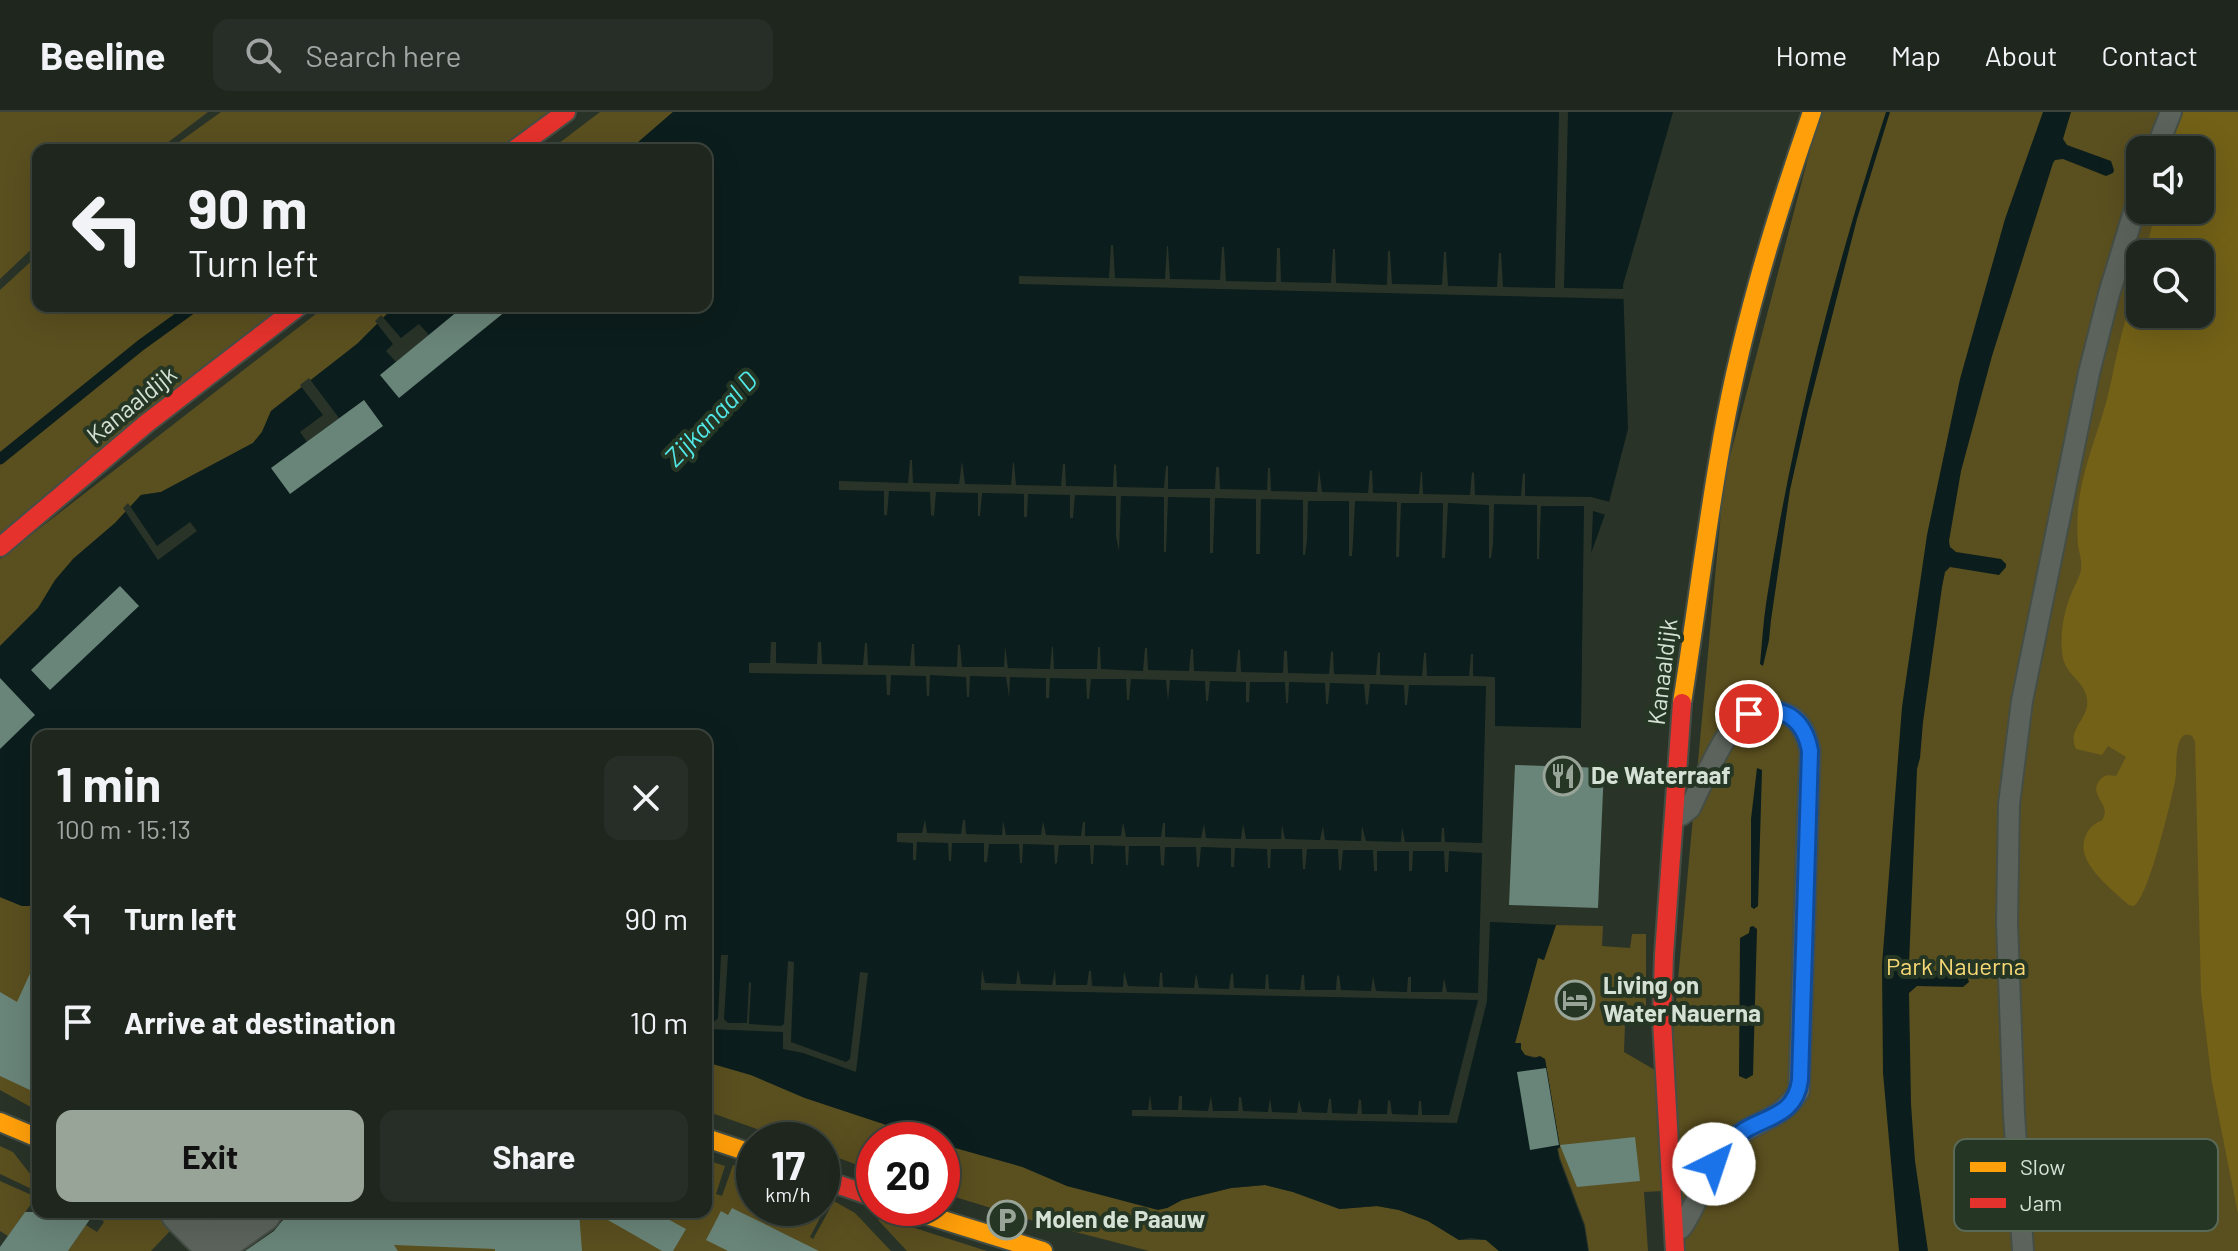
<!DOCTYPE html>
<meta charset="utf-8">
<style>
body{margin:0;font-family:Barlow,sans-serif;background:#272e27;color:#f1f3f6;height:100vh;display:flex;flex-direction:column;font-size:30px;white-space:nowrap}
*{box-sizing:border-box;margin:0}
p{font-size:26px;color:#a1a5a4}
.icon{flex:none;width:44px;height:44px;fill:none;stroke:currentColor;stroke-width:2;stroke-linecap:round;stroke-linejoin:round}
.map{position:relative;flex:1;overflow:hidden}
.drawer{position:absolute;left:32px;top:618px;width:680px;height:488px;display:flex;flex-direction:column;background:#1f261e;border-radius:16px;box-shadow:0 8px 32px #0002,0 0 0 2px #3c433c}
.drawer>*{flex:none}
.banner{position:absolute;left:32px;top:32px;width:680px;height:168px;border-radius:16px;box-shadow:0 8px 32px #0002,0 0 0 2px #3c433c;background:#1f261e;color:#f1f3f6;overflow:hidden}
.buttons{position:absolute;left:2126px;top:24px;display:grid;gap:16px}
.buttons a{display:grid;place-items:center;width:88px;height:88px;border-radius:16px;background:#1f261e;box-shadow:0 8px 32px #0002,0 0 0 2px #3c433c;font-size:40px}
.speed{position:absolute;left:736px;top:1010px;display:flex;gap:16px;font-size:40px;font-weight:700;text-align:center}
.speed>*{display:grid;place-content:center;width:104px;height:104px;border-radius:50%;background:#1f261e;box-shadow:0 8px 32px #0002,0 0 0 2px #3c433c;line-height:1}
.speed small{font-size:20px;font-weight:400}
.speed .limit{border:12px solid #d22;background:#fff;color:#111}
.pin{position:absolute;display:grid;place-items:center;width:68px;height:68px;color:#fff;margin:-34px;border:4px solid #fff;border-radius:50%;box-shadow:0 2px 8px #0007}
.me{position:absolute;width:88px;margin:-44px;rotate:41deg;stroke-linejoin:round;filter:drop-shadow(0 0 6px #0008)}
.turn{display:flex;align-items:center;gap:28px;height:168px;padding:0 24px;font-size:36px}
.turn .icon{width:104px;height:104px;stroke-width:2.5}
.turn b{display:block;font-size:56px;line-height:68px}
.round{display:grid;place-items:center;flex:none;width:84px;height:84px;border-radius:16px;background:#272e27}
.overview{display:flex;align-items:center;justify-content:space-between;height:136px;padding:0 24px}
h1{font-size:48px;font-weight:700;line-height:60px}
.cta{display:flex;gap:16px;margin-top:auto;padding:16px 24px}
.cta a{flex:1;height:92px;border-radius:16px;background:#99a498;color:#111;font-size:32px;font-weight:700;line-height:92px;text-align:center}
.cta a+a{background:#272e27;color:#f1f3f6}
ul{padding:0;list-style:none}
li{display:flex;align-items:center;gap:24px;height:104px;padding:0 24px}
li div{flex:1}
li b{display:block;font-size:30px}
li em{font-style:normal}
header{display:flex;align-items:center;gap:48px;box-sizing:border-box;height:112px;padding:0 40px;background:#1f261e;border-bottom:2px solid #3c433c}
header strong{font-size:38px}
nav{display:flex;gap:44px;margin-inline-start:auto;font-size:28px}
.search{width:560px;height:72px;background:#272e27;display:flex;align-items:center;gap:20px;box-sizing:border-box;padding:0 28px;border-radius:16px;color:#a1a5a4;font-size:30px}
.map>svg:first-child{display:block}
.green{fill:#5a4f1f;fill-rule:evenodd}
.forest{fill:#736117}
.water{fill:#0b1d1c}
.pier{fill:#293328}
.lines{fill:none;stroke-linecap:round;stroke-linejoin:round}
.stream{stroke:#0b1d1c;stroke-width:11}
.building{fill:#698478}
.lane-casing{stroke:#454e45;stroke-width:24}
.street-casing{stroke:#454e45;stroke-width:44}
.slow-casing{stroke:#454e45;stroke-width:22}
.jam-casing{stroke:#454e45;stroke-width:22}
.lane{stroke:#5c635c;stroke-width:20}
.street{stroke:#5c635c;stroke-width:40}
.slow{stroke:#ff9f0a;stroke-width:18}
.jam{stroke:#e5322d;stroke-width:18}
.route-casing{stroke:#114b97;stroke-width:20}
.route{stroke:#1a73e8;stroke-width:14}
.labels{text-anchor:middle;stroke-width:8;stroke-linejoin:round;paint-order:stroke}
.street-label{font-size:24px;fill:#d5e1d5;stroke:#253724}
.poi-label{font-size:24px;font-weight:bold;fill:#d5e1d5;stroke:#253724;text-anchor:start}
.park-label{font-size:24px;fill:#f8d976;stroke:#253724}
.water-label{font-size:26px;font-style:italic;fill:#51e7e7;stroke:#253724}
.key{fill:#253724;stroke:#5a6a59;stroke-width:2}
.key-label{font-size:22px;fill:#d5e1d5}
</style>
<header>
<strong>Beeline</strong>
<div class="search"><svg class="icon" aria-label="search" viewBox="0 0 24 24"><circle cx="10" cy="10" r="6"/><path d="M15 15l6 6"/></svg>Search here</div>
<nav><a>Home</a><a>Map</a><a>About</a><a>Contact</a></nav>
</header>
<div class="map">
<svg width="2238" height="1139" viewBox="0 0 2238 1139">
<rect width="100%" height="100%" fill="#293328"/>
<!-- green -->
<g class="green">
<path d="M0,0h208l-50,38h-120v93l-38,36z"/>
<path d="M221,0h329l-52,38h-330z"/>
<path d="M600,0h73l-44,38h-79z"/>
<path d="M1820,0h418v1139h-554l-12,-206 52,-566zM2140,38h60v60h-60zM2140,142h60v60h-60z"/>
<path d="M38,143v51h248l-286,229v-245z"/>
<path d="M326,194h76l-15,8 -30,30 -86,67 -9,21 -9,11 -92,49 -20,3 -26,28 -42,36 -35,49 -38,38v-87z"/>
<path d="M0,785l22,9h16v205l-38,-21z"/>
<path d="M1556,813l47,1 -1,20 28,2 2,-14h14v90h-21l-1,28 31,18 7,121 -18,1 4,59h-59l-4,-26 -25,-67 -2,-9 2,-1 -15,-89 -20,-4 -10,-12 23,-86 5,3z"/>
<path d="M706,950l45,13 54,23 127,42h-58v31l-52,-19v-12h-34l-82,-29z"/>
<path d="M942,1032l80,23 45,19 100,22 15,-8 49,-12 34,-3 28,7 46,17 38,-3 22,4 29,11 31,19h27l13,11h-350l-112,-29 -95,-29z"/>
<path d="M0,1034l13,6 25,32v8l-38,-18z"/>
<path d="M706,1048l19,6 -9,28 6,2 11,-31 21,7v36h68v-12l8,3 -20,38 3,2 21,-38 21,12 36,38h-493l-3,-3 -6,-20 78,-16h239z"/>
<path d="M0,1069l36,16 -28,39 -8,-5z"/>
<path d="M97,1100h62l13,13 -2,6 -19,20h-83l18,-26 11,7 7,-10 -8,-8z"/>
<path d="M880,1105l107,34h-80l-29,-31z"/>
</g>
<!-- forest -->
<path class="forest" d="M2183,0h55v1102l-26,-131 -11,-90 -6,-251c-2,-7 -5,-8 -11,-7 -11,10 -6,33 -9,47 -5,22 -26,114 -41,124l-5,-1c-14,-12 -41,-34 -45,-53 -2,-10 2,-22 11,-28 5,-4 7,-1 9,-8 5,-13 -15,-21 -5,-35 5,-7 10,-6 17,-5l10,-19 -18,-11 -6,9 -26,-6c-10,-20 14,-30 11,-50 -3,-20 -23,-23 -25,-47 -2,-19 2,-42 10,-60 3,-8 7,-13 9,-22 1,-9 -1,-15 -3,-24 -1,-12 -1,-25 0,-37 3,-36 18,-71 28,-106 6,-22 9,-44 15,-66 5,-21 13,-42 19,-64v41h60v-60h-55l11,-44h44v-60h-33z"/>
<!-- water -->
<g class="water">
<path d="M673,0h1000l-50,173 5,144 -20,77 -19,53 -2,142 -31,224 -12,35 -6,-2 -23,85h6v6l4,6 9,3 6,-2 5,3 15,88 -3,1 2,11 25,67 4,25h-89l-13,-11 -15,-2 -12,2 -31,-19 -29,-11 -22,-4 -37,3 -47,-17 -28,-7 -34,3 -49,12 -15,8 -9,2 -91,-24 -44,-19 -75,-21 -6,-2v-4h-10l-127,-42 -54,-23 -45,-13v-326h-668v170h-16l-22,-9v-251l38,-38 17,-28 18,-21 42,-36 26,-28 20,-3 92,-49 9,-11 9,-21 86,-67 30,-30 15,-8h304v-156h-77z"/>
<path d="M1886,0h4l-33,107 -49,191 -18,80 -19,130 -2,20 -6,26 -3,-2c2,-20 3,-40 6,-60 25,-167 68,-332 120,-492z"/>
<path d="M2043,0h28l-8,27 4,6 44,16 3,9 -1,3 -7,3 -43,-17 -8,1 -2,3 -61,193 -31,115 -12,70 1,6 6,5 45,7 5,5v3l-7,8 -49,-8 -5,5 -3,15 -19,135 -3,36 -3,11 -8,195 7,7h47l3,1 3,10 -6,5 -46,-1 -8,7 2,111 4,57 13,90h-29l-16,-178 -1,-108 20,-258 25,-172 33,-156 45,-160z"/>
<path d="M1757,656l5,2 -4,136 -4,3 -3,-2v-88z"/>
<path d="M1753,814l4,3 -4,146 -7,4 -7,-3 1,-138 9,-5 1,-6z"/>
</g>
<!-- pier -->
<g class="pier">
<path d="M1559,0h9l-4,176 63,1v10l-608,-15v-8l90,2 2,-33h2l2,33 50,1 2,-33h1l2,33 50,1 2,-33h2l2,34 50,1 1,-34h3l1,34 50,1 2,-34h2l1,34 51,2 1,-34h2l2,33 50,1 2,-33h2l2,34 49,1 2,-34h2l2,34 52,1z"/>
<path d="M381,203l20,23 18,-14 10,11 -33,27 -10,-11 7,-7 -18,-23z"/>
<path d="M309,266l30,40 -32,24 -7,-10 23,-17 -23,-30z"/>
<path d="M910,348h2l1,23 46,1 3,-23 3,23 46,1 2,-23 1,1 2,22 45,1 2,-22h2l1,22 47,1 1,-23 2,1 1,22 47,1 2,-22h2v23h47l1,-22h3l1,22 47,1 1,-22h2l1,23 46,1 2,-23 3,23 46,1 2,-23 2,1 1,22 46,1 2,-23 1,1 1,22 47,1 2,-23 2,1 1,22 46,1 2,-23 2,1v22l66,1 19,5v3l2,1 -6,18v-9l-13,-4 -2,49 -1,151 -8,162 -22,52 -70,-3 -3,79 -30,122 -325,-7v-6h16l2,-15 2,15h26l1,-14h3v14l26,1 3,-15 2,15h25l1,-14h2l2,14 25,1 2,-14 2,14 25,1 2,-14 3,13 25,1 2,-14h2l1,14 25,1 2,-15 2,1 1,14h25l1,-13 2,-1 2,14 26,1 1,-14h2l1,14h27l29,-115 -497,-10v-6l1,-15 3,14 31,1 2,-15 3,15 31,1 3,-15 1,15h31l2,-14h2l1,15 31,1 1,-16 4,15 31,1 1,-14 2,-1 1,15 31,1 2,-15 3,15 30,1 2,-15 2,-1 1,15 31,1 1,-14 2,-1 1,15 31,1 2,-15h2l1,15h31l1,-14 2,-1 2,15 30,1 2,-15 3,15 31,1 1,-15h3v15h31l2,-14 3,14 31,1 4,-140 -33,-2 -1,21h-3l-1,-21h-31l-1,20h-3v-20h-32v20h-3l-1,-21h-30l-2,20h-2l-1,-21h-31l-2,20h-2l-1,-20h-31l-1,19h-2l-1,-19 -32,-1 -1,19h-3v-19l-30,-1 -2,20h-2l-1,-20h-31l-1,19 -3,-1 -1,-19h-31l-1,19h-2l-1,-19 -31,-1 -1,19h-2l-1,-19h-31l-2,18 -2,1 -1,-19 -31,-1 -1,19h-2l-1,-19h-30l-2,18h-3v-19h-32l-1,18h-2l-1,-18 -31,-1 -1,18h-3v-17l-16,-1v-9h25l3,-14 2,14 34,1 2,-14h2l1,14 36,1 1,-15 3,15h35l2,-14 3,14 35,1 2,-14h2v14h36l2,-14 3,15h35l2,-14h2v14l36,1 3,-14 2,14 35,1 2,-15 3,15h35l1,-14 3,14 35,1 3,-14 2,14 36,1 1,-15 4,15 35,1 1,-15 3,15h36l1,-14h2l1,14 37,1 4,-157 -77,-1 -2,20h-2l-1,-20 -34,-1 -2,20 -2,1 -2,-21 -34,-1 -2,21h-2l-1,-21 -36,-1 -1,21h-2l-1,-21h-35l-1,20h-3v-20l-36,-1 -2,20h-2l-1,-20 -35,-1 -2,21 -2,-21 -35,-1 -2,21h-2l-1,-21h-35l-2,20h-2l-1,-20 -36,-1 -1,20h-3v-20l-36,-1 -1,20 -3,-20 -36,-1 -1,21h-2l-1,-20 -36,-2 -1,21h-2l-1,-20 -35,-1 -1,20h-3l-1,-20 -137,-2v-10h21l1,-21h5v21l41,1 1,-22h3l1,22 41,1 2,-22h2l1,22 42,1 2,-22h2l1,22 42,1 1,-22h2l2,22h42l1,-21 3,22 42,1 2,-23 1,1 1,22h43l1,-22h2l1,22 42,2 2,-23h2l1,22 41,1 2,-22h2l1,22 42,1 2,-22h2l1,22 42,1 1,-22h3l1,22 41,1 2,-22 2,-1 1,23 42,1 2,-23 2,1v22l42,1 2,-23h2l1,23h42l2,-22h2v22l22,1v49l86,2 3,-222h-43l-2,53h-2v-54l-43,-1 -1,40 -2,14h-2v-53l-41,-2 -3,55h-3l1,-55h-42l-2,54h-3l1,-55 -42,-1 -2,40 -1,15h-3v-55h-41l-1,39 -2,15h-2v-55l-42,-1 -1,55h-4v-55l-41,-1 -2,55h-3v-55l-42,-1 -2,55h-2v-55l-43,-1 -2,55 -3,-15v-40l-41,-1 -2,23h-3v-23l-42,-1 -1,23h-3v-23l-42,-1 -2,23h-2v-23l-42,-1 -2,24 -3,-1 -1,-23 -41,-1 -2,24h-3v-24l-45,-1v-9l69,2z"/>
<path d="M128,391l29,43 33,-24 7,9 -39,29 -35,-52z"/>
<path d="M721,843h7l-4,64 4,4h19l2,-41 2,1 -2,41 32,2 3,-2 4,-63 6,1 -3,80 55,20 4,-3 10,-87 8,1 -12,99 -53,-19 -20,-4v-17l-77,-3v-7h8l4,-4z"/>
</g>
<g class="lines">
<!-- stream -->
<path class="stream" d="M0,347l141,-114 54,-39"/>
</g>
<!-- building -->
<g class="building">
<path d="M464,194h48l-113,92 -19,-23z"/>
<path d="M364,288l19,26 -93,68 -19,-26z"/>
<path d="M120,474l19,20 -89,84 -19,-20z"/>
<path d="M0,566l35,37 -35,34z"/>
<path d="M1515,653l89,3 -6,140 -89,-3z"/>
<path d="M38,844v119l-8,15 -30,-14v-84l17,10z"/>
<path d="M1546,956l13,77 -29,5 -13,-78z"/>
<path d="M1635,1025l5,44 -63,6 -17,-42z"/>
<path d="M732,1096l87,43h-91l-22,-11 15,-29 7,4z"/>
<path d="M25,1100h70l-27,39h-68v-4z"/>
<path d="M296,1100h283l3,39h-87v-2l-101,-4 4,6h-153l29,-20 8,-10z"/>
<path d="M594,1100h61l31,17 -13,22h-11z"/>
</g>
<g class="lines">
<defs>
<g id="lane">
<path d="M2156,38l15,-38"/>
<path d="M1681,1116c19,-26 26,-65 49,-86 24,-23 50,-19 69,-51l11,-340c-3,-16 -9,-32 -26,-38 -41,-14 -57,21 -72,50 -8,15 -15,30 -22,45l-9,7"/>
<path d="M2023,1139l-9,-137 -7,-192 2,-118 13,-103 67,-328 20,-79 31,-102"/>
</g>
<g id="street">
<path d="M181,1100l39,39"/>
<path d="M214,1133l47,-33"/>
</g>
<g id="slow">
<path d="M1682,591c13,-82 23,-164 37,-246 19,-117 54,-233 93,-345"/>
<path d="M0,1010l38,16"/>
<path d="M706,1026l48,16"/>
<path d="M904,1096l139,43"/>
</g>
<g id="jam">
<path d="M514,38l52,-38"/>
<path d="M0,435l147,-124 152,-117"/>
<path d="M822,1067l52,18"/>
<path d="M1675,1139l-13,-231 2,-65 18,-252"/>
</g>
</defs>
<!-- lane casing -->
<use href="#lane" class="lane-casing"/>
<!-- street casing -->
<use href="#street" class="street-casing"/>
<!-- slow casing -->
<use href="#slow" class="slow-casing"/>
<!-- jam casing -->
<use href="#jam" class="jam-casing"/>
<!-- lane -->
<use href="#lane" class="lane"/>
<!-- street -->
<use href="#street" class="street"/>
<!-- slow -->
<use href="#slow" class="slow"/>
<!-- jam -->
<use href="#jam" class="jam"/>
</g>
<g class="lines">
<defs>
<path id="route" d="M1714,1052c8,-14 17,-25 31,-34 24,-14 51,-16 55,-50l10,-329c-6,-33 -28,-48 -61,-37"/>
</defs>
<!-- route casing -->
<use href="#route" class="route-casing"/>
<!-- route -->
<use href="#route" class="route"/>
</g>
<!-- icons -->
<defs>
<symbol id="restaurant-ring" viewBox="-11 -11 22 22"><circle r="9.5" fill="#253724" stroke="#99a498" stroke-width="1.5"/><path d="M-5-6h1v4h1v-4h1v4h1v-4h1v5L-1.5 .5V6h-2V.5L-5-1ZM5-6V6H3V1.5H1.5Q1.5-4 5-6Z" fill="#99a498"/></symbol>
<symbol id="hotel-ring" viewBox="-11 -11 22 22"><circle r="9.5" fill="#253724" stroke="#99a498" stroke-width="1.5"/><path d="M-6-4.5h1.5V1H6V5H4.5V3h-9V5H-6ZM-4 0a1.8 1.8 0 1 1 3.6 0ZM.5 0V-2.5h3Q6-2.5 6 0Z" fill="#99a498"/></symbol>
<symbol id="parking-ring" viewBox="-11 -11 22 22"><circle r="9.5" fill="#253724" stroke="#99a498" stroke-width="1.5"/><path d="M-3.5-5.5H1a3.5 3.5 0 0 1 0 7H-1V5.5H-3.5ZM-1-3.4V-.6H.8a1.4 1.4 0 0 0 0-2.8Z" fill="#99a498"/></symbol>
</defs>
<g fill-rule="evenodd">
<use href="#restaurant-ring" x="1541" y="642" width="44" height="44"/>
<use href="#hotel-ring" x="1553" y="866" width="44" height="44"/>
<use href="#parking-ring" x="985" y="1086" width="44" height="44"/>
</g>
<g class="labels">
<!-- street labels -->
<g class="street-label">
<text transform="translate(132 293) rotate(-39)" y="8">Kanaaldijk</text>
<text transform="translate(1663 560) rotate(-83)" y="8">Kanaaldijk</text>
</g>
<!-- poi labels -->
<g class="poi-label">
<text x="1591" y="672">De Waterraaf</text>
<text x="1603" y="882">Living on<tspan x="1603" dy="28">Water Nauerna</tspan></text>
<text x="1035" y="1116">Molen de Paauw</text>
</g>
<!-- park labels -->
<g class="park-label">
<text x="1956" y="863">Park Nauerna</text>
</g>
<!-- water labels -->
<g class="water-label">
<text transform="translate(711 307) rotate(-46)" y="9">Zijkanaal D</text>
</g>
</g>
<!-- legend -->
<rect x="1954" y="1027" width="264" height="92" rx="12" class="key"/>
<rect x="1970" y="1050" width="36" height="10" fill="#ff9f0a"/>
<rect x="1970" y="1086" width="36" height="10" fill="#e5322d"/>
<g class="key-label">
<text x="2020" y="1063">Slow</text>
<text x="2020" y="1099">Jam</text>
</g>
</svg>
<div class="buttons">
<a><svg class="icon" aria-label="sound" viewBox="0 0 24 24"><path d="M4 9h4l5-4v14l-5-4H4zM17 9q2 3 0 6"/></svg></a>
<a><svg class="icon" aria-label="search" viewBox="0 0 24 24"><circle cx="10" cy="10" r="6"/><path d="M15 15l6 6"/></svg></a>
</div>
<div class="speed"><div>17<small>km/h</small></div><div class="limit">20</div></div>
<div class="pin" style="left:1749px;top:602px;background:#d93025"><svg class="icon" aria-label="arrive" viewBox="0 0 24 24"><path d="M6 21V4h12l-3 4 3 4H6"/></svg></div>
<svg class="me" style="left:1714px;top:1052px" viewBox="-20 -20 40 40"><circle r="19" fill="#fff"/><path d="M0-13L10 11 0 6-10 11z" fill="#1a73e8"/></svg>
<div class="banner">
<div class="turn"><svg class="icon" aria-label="left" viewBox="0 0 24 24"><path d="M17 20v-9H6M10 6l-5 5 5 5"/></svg><div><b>90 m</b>Turn left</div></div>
</div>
<section class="drawer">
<div class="overview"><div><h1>1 min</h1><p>100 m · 15:13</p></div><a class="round"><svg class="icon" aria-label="close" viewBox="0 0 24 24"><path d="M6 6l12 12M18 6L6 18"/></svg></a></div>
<ul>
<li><svg class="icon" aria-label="left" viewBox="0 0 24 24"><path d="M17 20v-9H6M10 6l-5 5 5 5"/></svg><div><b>Turn left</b></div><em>90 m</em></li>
<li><svg class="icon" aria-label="arrive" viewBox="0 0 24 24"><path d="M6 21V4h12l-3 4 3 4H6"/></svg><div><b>Arrive at destination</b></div><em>10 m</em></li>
</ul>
<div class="cta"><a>Exit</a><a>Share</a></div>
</section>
</div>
